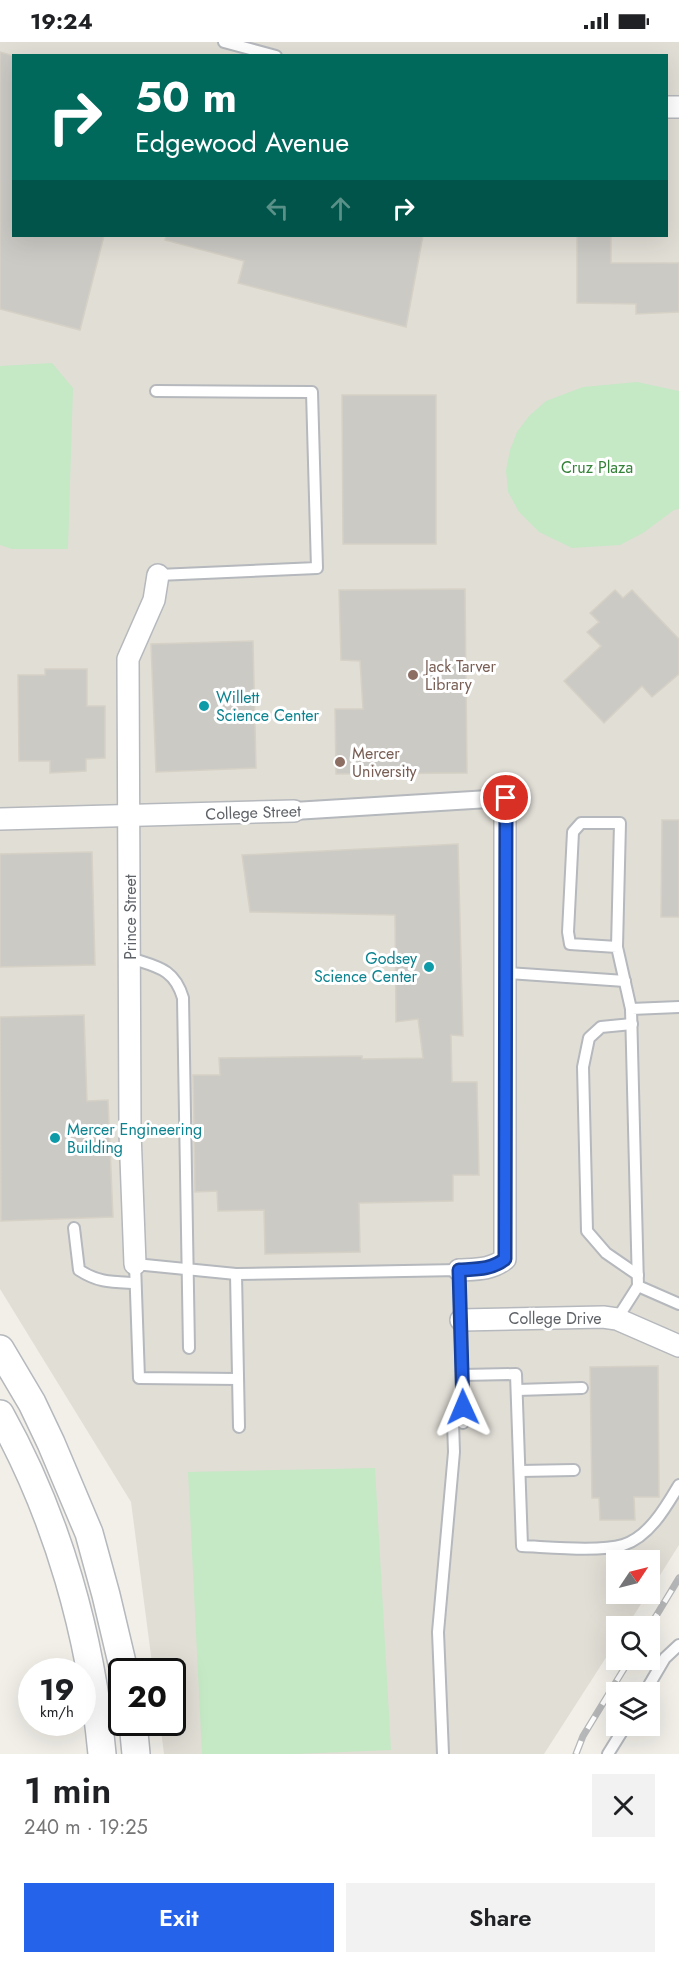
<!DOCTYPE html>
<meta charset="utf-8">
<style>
body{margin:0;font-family:Jost,sans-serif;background:#f2f2f2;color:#202124;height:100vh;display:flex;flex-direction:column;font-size:22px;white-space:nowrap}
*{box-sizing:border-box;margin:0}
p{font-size:20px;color:#757577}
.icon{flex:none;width:33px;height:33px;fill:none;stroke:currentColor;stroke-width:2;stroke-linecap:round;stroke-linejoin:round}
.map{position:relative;height:1712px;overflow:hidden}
.side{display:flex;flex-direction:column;background:#fff;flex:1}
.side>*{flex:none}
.top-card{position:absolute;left:12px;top:12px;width:656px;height:183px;border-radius:0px;box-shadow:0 6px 24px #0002;background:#00695c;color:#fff;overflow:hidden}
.needle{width:39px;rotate:55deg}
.controls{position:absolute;left:606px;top:1508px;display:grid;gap:12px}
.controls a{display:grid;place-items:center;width:54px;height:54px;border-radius:0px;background:#fff;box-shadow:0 6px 24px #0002;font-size:30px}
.speed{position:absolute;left:18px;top:1616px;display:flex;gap:12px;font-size:30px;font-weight:700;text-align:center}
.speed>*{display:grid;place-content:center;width:78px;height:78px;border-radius:50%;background:#fff;box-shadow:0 6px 24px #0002;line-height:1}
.speed small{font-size:15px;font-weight:400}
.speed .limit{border:3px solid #111;border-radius:9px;background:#fff;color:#111}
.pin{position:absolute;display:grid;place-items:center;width:51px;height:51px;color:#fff;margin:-26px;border:3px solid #fff;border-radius:50%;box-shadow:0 2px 6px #0007}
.me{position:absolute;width:66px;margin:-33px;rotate:359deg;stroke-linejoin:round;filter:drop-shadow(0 0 4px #0008)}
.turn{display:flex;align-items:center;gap:21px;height:126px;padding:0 24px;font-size:27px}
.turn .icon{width:78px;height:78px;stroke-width:2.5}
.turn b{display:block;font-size:42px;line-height:51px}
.lanes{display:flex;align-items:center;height:57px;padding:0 24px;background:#0003;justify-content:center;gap:30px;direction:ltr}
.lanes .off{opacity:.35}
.round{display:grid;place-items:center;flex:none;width:63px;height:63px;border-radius:0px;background:#f2f2f2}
.head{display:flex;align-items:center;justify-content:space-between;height:102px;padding:0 24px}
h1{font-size:36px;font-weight:600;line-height:45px}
.button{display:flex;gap:12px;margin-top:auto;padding:12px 24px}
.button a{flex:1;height:69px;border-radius:0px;background:#2563eb;color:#fff;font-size:24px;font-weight:600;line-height:69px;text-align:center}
.button a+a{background:#f2f2f2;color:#202124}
.status{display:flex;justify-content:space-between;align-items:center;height:42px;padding:0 30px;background:#fff;direction:ltr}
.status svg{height:16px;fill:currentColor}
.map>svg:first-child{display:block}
.education{fill:#e1ded6;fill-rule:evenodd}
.green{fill:#c5e8c5}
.building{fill:#cccac5;stroke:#d6d1c6;stroke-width:1.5}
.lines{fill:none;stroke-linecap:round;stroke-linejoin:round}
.service-casing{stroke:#b5b8bc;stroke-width:14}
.pedestrian-casing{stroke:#b5b8bc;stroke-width:20}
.minor-casing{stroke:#b5b8bc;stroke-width:24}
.tertiary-casing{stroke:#b5b8bc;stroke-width:30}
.service{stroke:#fff;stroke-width:10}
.pedestrian{stroke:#fff;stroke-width:16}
.minor{stroke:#fff;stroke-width:21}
.tertiary{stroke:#fff;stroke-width:27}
.rail-casing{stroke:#b6b7b8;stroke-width:7}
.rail{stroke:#fff;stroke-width:4.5;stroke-dasharray:14;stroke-linecap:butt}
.route-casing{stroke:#184099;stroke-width:15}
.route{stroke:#2563eb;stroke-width:10}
.education-dot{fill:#8d6e63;stroke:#fff;stroke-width:2}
.culture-dot{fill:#0f9aa8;stroke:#fff;stroke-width:2}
.labels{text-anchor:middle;stroke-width:6;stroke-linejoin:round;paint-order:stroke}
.park-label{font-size:16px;fill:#348238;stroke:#fff}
.education-label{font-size:16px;fill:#785e54;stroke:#fff;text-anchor:start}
.culture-label{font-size:16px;fill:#0d838f;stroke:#fff;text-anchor:start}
.street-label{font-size:16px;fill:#5f6368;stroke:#fff}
</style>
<div class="status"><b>19:24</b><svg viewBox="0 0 49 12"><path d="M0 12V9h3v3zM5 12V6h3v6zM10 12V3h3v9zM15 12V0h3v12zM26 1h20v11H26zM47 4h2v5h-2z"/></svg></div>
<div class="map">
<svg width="679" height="1712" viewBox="0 0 679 1712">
<rect width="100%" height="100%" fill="#f1efe8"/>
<!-- education -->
<path class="education" d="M0,0h679v1503l-29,46v-31h-34v33h32l-21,33h-11v16l-72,112h-380l-4,-32h12v-51h-19l-22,-169 -131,-213zM14,14h652v180h-652z"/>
<!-- green -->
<g class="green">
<path d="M52,321l21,25 -5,161h-56l-12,-4v-179z"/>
<path d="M637,340l42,9v118l-5,1 -31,23 -23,12 -48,3 -33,-16 -20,-20 -11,-20 -2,-22 4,-20 7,-18 12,-16 17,-15 37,-14z"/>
<path d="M375,1426l16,282 -96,4h-93l-14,-282z"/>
</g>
<!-- building -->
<g class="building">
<path d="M0,10l14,4v180h90l-24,94 -80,-21z"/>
<path d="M166,194h257l-17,91 -168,-44 6,-22 -79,-21z"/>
<path d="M577,194h34v27h68v49l-43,2v-10l-59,-1z"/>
<path d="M342,353h94v149h-93z"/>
<path d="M465,547l2,184 -131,1 -1,-65h28l-3,-48 -19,-1 -2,-70z"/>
<path d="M615,548l8,8 9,-8 47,49v35l-27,23 -10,-11 -38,37 -40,-42 37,-35 -14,-14 12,-10 -9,-9z"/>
<path d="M253,599l3,127 -100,4 -5,-128z"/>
<path d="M45,627h42v37h18v52l-19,1v12l-36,2v-12h-31l-1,-86h27z"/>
<path d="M662,778h17v97h-18z"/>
<path d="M458,802l5,192 -12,-1 1,47h25l2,93h-26v26l-94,2 1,49 -95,2 -1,-44 -46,1 -1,-20 -22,1 -2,-117h27l-1,-17 143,-2v3l61,-1 -5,-39 -22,3 -1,-107 -145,-3 -8,-57z"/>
<path d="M92,810l3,113 -95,2v-113z"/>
<path d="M84,973l3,86 21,-1 5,117 -112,4 -1,-204z"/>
<path d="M658,1324l1,131h-25l1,23h-35l-1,-22h-7l-2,-131z"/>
</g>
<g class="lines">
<defs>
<g id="service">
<path d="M224,0l52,14"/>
<path d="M156,349l156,1 5,176 -159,7"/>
<path d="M617,905l-47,-3 -2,-12 5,-100 8,-9h39l-3,124 14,62"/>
<path d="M130,916c27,9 44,10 53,40l6,350"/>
<path d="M507,931l118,8"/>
<path d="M679,965l-48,2 7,277 41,18"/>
<path d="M632,982l-31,3 -12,11 -6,29 4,164 19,22 32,22"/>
<path d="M74,1186l5,42c20,13 33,12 56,13"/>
<path d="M236,1232l3,153"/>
<path d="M617,1277l21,-33"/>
<path d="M462,1333l54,-1 6,172c26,1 78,6 101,-1 26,-8 43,-38 56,-60"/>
<path d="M238,1337l-99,-1 -4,-114 101,10 223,-4 4,153"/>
<path d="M517,1348l65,-2"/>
<path d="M520,1429l54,-1"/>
<path d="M645,1650l20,-34 14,-13"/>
<path d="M443,1712l-5,-122 16,-180 -1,-29"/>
<path d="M608,1712l18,-29"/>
</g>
<path id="pedestrian" d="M294,769l211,-13"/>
<g id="minor">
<path d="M666,65h13"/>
<path d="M0,777l294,-8"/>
<path d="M135,1222l-5,-132 -2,-473 26,-59 4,-25"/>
<path d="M459,1228c17,-1 32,0 46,-11v-461"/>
<path d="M461,1278l142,-3 14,2 62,27"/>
</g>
<g id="tertiary">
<path d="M0,1307l32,54 19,40 38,90 17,62 18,76"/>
<path d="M0,1372c58,104 91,222 102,340"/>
<path d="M133,1680l3,32"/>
</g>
</defs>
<!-- service casing -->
<use href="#service" class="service-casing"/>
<!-- pedestrian casing -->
<use href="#pedestrian" class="pedestrian-casing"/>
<!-- minor casing -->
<use href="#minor" class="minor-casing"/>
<!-- tertiary casing -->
<use href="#tertiary" class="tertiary-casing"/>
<!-- service -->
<use href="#service" class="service"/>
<!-- pedestrian -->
<use href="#pedestrian" class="pedestrian"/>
<!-- minor -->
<use href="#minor" class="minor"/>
<!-- tertiary -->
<use href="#tertiary" class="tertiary"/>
<defs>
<g id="rail">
<path d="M650,1584l29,-48"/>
<path d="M576,1712l7,-18 47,-77"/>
</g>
</defs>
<!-- rail casing -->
<use href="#rail" class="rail-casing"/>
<!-- rail -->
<use href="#rail" class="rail"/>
</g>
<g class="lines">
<defs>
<path id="route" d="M463,1365l-4,-137c17,-1 32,0 46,-11l1,-461"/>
</defs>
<!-- route casing -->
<use href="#route" class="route-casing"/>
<!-- route -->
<use href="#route" class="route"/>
</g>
<!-- markers -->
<g class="education-dot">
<circle cx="413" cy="633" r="6"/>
<circle cx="340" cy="720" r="6"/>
</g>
<g class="culture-dot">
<circle cx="204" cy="664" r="6"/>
<circle cx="429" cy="925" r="6"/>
<circle cx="55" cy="1096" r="6"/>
</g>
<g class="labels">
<!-- park labels -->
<g class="park-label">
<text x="597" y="431">Cruz Plaza</text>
</g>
<!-- education labels -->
<g class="education-label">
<text x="425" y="630">Jack Tarver<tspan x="425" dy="18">Library</tspan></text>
<text x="352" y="717">Mercer<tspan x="352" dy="18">University</tspan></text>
</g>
<!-- culture labels -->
<g class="culture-label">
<text x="216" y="661">Willett<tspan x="216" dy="18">Science Center</tspan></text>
<text x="417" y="922" text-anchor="end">Godsey<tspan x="417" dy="18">Science Center</tspan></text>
<text x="67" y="1093">Mercer Engineering<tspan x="67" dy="18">Building</tspan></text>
</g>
<!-- street labels -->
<g class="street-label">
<text transform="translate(253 770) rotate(-2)" y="6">College Street</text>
<text transform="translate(130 875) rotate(-90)" y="6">Prince Street</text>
<text x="555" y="1282">College Drive</text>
</g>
</g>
</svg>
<div class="controls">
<a><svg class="needle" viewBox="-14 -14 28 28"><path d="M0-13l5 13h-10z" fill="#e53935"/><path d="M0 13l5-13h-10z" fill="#757577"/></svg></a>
<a><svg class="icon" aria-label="search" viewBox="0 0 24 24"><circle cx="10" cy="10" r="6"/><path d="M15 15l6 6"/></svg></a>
<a><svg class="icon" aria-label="layers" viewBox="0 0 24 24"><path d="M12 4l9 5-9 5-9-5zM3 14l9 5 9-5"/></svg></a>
</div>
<div class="speed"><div>19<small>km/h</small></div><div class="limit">20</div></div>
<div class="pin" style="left:506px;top:756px;background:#d93025"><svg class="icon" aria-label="arrive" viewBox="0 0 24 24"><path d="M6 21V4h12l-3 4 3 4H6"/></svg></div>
<svg class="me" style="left:463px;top:1365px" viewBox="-20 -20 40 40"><path d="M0-17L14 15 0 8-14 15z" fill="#2563eb" stroke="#fff" stroke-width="4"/></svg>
<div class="top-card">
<div class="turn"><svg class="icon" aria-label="right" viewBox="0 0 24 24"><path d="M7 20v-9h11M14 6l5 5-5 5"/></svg><div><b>50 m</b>Edgewood Avenue</div></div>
<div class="lanes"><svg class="icon off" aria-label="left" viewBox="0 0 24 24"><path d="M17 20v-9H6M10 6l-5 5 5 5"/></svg><svg class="icon off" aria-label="ahead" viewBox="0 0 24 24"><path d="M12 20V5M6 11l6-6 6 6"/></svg><svg class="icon" aria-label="right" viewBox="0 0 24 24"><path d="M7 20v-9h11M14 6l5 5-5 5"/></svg></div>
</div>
</div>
<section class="side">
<div class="head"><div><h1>1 min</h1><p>240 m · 19:25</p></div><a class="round"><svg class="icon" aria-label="close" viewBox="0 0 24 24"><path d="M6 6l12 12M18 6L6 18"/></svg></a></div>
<div class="button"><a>Exit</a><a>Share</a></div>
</section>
